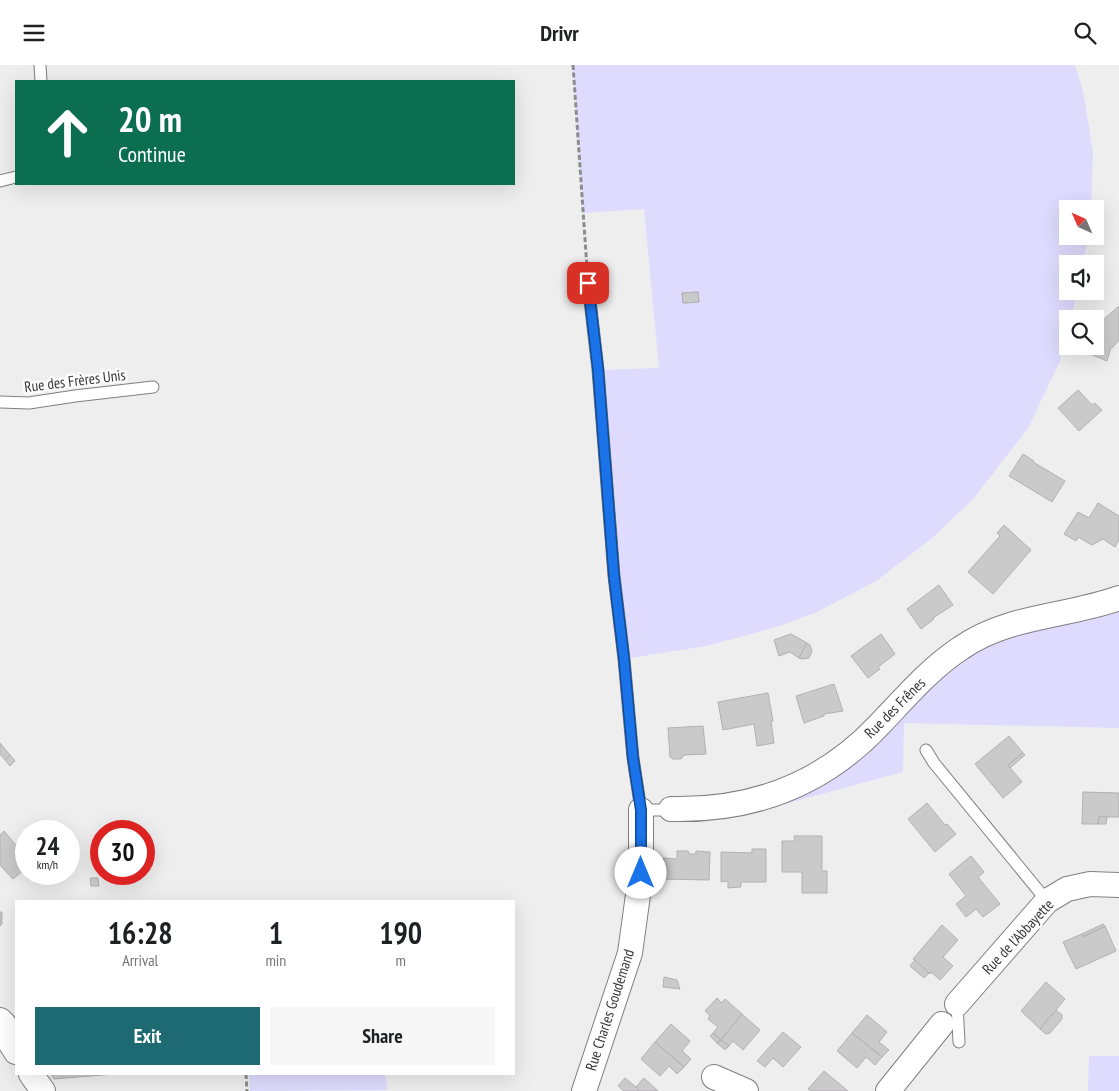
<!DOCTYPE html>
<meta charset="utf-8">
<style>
body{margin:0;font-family:"PT Sans Narrow",sans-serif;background:#f6f6f6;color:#202124;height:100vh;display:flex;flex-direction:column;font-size:19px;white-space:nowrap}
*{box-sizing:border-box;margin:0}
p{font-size:16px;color:#757577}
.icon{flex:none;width:28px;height:28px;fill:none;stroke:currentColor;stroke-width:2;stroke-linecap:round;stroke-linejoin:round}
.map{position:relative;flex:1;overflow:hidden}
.drawer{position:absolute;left:15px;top:835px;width:500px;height:175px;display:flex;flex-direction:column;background:#fff;border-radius:0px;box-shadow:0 5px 20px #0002}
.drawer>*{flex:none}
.hud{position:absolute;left:15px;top:15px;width:500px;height:105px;border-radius:0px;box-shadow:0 5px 20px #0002;background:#0b6e4f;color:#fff;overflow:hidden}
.needle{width:32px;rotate:315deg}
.controls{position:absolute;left:1059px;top:135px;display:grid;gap:10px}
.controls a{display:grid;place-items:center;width:45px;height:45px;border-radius:0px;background:#fff;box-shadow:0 5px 20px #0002;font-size:25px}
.speed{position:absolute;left:15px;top:755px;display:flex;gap:10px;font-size:25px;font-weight:700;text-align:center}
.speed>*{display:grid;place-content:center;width:65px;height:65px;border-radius:50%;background:#fff;box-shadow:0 5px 20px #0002;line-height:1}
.speed small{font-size:12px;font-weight:400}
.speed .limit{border:8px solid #d22;background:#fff;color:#111}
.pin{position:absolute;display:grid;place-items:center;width:42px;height:42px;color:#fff;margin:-21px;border-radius:10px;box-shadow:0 2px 8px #0006}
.me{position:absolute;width:55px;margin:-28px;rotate:0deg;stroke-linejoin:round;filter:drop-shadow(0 0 4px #0008)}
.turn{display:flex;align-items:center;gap:18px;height:105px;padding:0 20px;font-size:22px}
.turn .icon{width:65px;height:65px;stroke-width:2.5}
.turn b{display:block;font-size:35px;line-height:42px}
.eta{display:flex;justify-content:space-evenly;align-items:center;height:85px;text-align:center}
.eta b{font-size:30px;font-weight:800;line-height:35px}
.cta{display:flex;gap:10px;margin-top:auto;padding:10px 20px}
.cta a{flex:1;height:58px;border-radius:0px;background:#1e6a72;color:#fff;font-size:20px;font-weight:800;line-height:58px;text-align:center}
.cta a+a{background:#f6f6f6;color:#202124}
header{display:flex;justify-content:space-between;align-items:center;height:65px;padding:0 20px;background:#fff;font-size:22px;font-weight:800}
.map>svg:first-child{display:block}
.green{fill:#dedbfe}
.building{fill:#cbcacb;stroke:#b2b1b2}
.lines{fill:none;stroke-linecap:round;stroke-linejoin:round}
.service-casing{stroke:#7f7f80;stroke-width:13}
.minor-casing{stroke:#7f7f80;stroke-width:26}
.path{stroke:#8d8d8e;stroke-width:3;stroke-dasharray:5 2.5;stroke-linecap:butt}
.service{stroke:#fff;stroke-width:11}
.minor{stroke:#fff;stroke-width:24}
.route-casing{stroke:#114b97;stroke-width:12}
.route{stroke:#1a73e8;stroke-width:9}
.labels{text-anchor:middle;stroke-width:5;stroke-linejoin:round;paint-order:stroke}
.street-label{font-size:15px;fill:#363637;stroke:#fcfcfd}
</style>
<header><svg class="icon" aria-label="menu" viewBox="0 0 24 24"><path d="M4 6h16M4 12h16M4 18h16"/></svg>Drivr<svg class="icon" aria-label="search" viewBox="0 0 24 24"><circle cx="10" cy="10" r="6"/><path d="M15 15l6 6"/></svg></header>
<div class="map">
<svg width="1119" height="1026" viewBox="0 0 1119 1026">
<rect width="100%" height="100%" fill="#eeeeef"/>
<!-- green -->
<g class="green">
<path d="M573,0h502l8,26 10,61 -2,57h-23v27h20l-5,28h-15v27h9l-6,28h-3l-1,13 -7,29 -32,67 -54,70 -44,42 -54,41 -61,32 -42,15 -67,18 -82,13 -26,-289 61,-2 -15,-159 -61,4z"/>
<path d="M1119,533v130l-215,-5 -1,49 -119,32 -7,-10 49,-24 135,-123z"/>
<path d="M1089,991h30v35h-31z"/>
<path d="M249,1009h136l2,16 -137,1z"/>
</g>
<!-- building -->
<g class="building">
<path d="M698,227l1,10 -16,1 -1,-10z"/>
<path d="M698,227l1,10 -16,1 -1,-10z"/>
<path d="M1119,241v34l-7,8 -1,-1 -4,14 -24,-10 2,-5h10v-19z"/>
<path d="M1078,325l14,15 3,-2 7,7 -23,21 -21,-23z"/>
<path d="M1023,389l11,7 -1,1 32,19 -13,21 -43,-26z"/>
<path d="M1098,438l21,13v24l-4,7 -12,-8 -11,6 -14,-8 -2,4 -12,-7 14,-22 11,6z"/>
<path d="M1004,460l27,25 -38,44 -25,-22 32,-36 -3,-3z"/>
<path d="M939,520l14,20 -20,13 1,1 -13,10 -14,-20z"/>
<path d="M791,569l16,9 -8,15 -9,-6 -11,4 -5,-16z"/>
<path d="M881,569l14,20 -17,13 2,2 -12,9 -17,-22z"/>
<path d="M807,578l3,2 2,6 -3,7 -7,1 -3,-1z"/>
<path d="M834,619l9,27 -19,3v2l-20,7 -8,-27z"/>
<path d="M768,628l5,28h-2l3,22 -17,3 -3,-22 -31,6 -5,-28z"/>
<path d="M703,661l3,28 -22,1 -3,4h-8l-3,-2 -2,-29z"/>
<path d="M1009,671l14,17 -15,12 14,17 -19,16 -28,-34z"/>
<path d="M0,678l10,12 -5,5 -5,-6z"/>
<path d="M1023,688l2,2 -15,13 -2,-3z"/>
<path d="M10,690l5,6 -5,5 -5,-6z"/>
<path d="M1083,727l36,1v24h-20l-1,7h-16z"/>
<path d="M927,738l18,22 2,-1 9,10 -21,18 -27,-33z"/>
<path d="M1099,752h8l-1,7h-8z"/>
<path d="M4,766l22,26v11l-13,11 -13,-14v-30z"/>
<path d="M794,771h28v35h5v22h-25v-21h-20v-31h13z"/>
<path d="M752,784h14v33h-25v5l-13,1v-7l-7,1v-30l31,1z"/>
<path d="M677,786h11l1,3h7v-3l14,1 -1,28 -47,-1 1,-21 14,1z"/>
<path d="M971,791l13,16 -6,5 22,27 -17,13 -7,-8 -10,8 -10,-13 10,-8 -17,-22z"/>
<path d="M90,813h8l1,8h-8z"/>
<path d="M0,847h2v12l-2,2z"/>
<path d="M1103,859l2,2 -22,11 -1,-3z"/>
<path d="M942,860l16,15 -15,17 10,9 -13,14 -9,-8 -1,2 -17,-15z"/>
<path d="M1105,861l11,25 -40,18 -13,-27 19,-8 1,3z"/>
<path d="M915,895l14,13 -5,5 -14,-12z"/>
<path d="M664,912l13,3 3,9 -17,-2z"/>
<path d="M1046,917l19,17 -25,30 -19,-18z"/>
<path d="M717,933l5,5 3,-4 17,15 -21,26 -8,-7 5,-6 -10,-8 2,-3 -5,-5z"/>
<path d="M1056,945l6,5v4l-12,14 -4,1 -6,-5z"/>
<path d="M742,949l18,16 -17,20 -10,-9 -4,5 -8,-6z"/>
<path d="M867,950l20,17 -8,10 10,8 -7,7 -30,-24z"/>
<path d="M671,959l19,17 -8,10 9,8 -7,8 -29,-25z"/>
<path d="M783,967l18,15 -18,20 -10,-9 -8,9 -8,-6z"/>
<path d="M713,968l8,7 -4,3 -7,-7z"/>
<path d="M852,968l30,24 -7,8 -9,-8 -9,11 -20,-17z"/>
<path d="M721,975l8,6 -4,4 -8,-7z"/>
<path d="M655,977l29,25 -7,7 -8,-8 -9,10 -19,-17z"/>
<path d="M824,1006l24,20h-37l-3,-2z"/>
<path d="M51,1009h63l-60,5z"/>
<path d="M625,1013l11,9 4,4h-16l-6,-5z"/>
<path d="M644,1013l14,13h-18l-4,-4z"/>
</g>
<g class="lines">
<defs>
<g id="service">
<path d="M40,0l1,16"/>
<path d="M0,116l16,-4"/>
<path d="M588,218l10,87 16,206 10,83 9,99 8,52h25"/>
<path d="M0,337l29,1 46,-7 78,-9"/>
<path d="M926,685l8,13 113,138"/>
<path d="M957,939l2,38"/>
</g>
<g id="minor">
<path d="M671,744c81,2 151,-24 207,-83 27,-28 51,-57 83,-78 47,-33 106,-31 158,-50"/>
<path d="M957,939l90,-103 20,-12 23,-5 29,1"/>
<path d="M0,955l4,4 5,17 7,11"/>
<path d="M31,1009l12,17"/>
<path d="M714,1012l32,14"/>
<path d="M584,1026l46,-138 11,-80v-63"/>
<path d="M888,1026l54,-67"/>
</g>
</defs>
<!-- service casing -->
<use href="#service" class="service-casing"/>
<!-- minor casing -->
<use href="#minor" class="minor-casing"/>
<!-- path -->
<g class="path">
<path d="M573,0l14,203"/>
<path d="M246,1009l1,17"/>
</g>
<!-- service -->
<use href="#service" class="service"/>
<!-- minor -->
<use href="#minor" class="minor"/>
</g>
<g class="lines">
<defs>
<path id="route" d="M588,218l10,86 16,207 10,83 9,99 8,52v63"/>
</defs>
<!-- route casing -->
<use href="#route" class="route-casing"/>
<!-- route -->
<use href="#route" class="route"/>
</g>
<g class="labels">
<!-- street labels -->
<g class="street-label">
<text transform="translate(75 316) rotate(-7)" y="5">Rue des Frères Unis</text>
<text transform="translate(895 643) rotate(-45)" y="5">Rue des Frênes</text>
<text transform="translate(1018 872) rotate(-47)" y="5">Rue de l'Abbayette</text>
<text transform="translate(610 945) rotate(-72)" y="5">Rue Charles Goudemand</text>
</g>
</g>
</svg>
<div class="controls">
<a><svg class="needle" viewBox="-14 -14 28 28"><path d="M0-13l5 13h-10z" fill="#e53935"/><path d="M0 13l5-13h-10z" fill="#757577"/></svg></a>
<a><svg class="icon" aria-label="sound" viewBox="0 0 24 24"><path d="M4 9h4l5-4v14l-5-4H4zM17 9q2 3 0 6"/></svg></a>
<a><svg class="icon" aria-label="search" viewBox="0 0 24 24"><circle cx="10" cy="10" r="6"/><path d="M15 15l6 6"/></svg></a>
</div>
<div class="speed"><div>24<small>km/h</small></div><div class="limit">30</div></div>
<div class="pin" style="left:588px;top:218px;background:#d93025"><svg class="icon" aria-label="arrive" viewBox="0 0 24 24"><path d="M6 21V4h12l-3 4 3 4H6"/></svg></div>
<svg class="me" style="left:641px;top:808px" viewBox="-20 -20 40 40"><circle r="19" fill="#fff"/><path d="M0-13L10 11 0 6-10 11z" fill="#1a73e8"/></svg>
<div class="hud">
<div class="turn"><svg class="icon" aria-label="ahead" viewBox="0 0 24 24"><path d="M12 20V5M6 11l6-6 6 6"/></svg><div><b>20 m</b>Continue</div></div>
</div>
<section class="drawer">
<div class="eta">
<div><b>16:28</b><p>Arrival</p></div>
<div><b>1</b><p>min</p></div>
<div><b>190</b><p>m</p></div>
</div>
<div class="cta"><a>Exit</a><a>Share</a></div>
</section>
</div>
